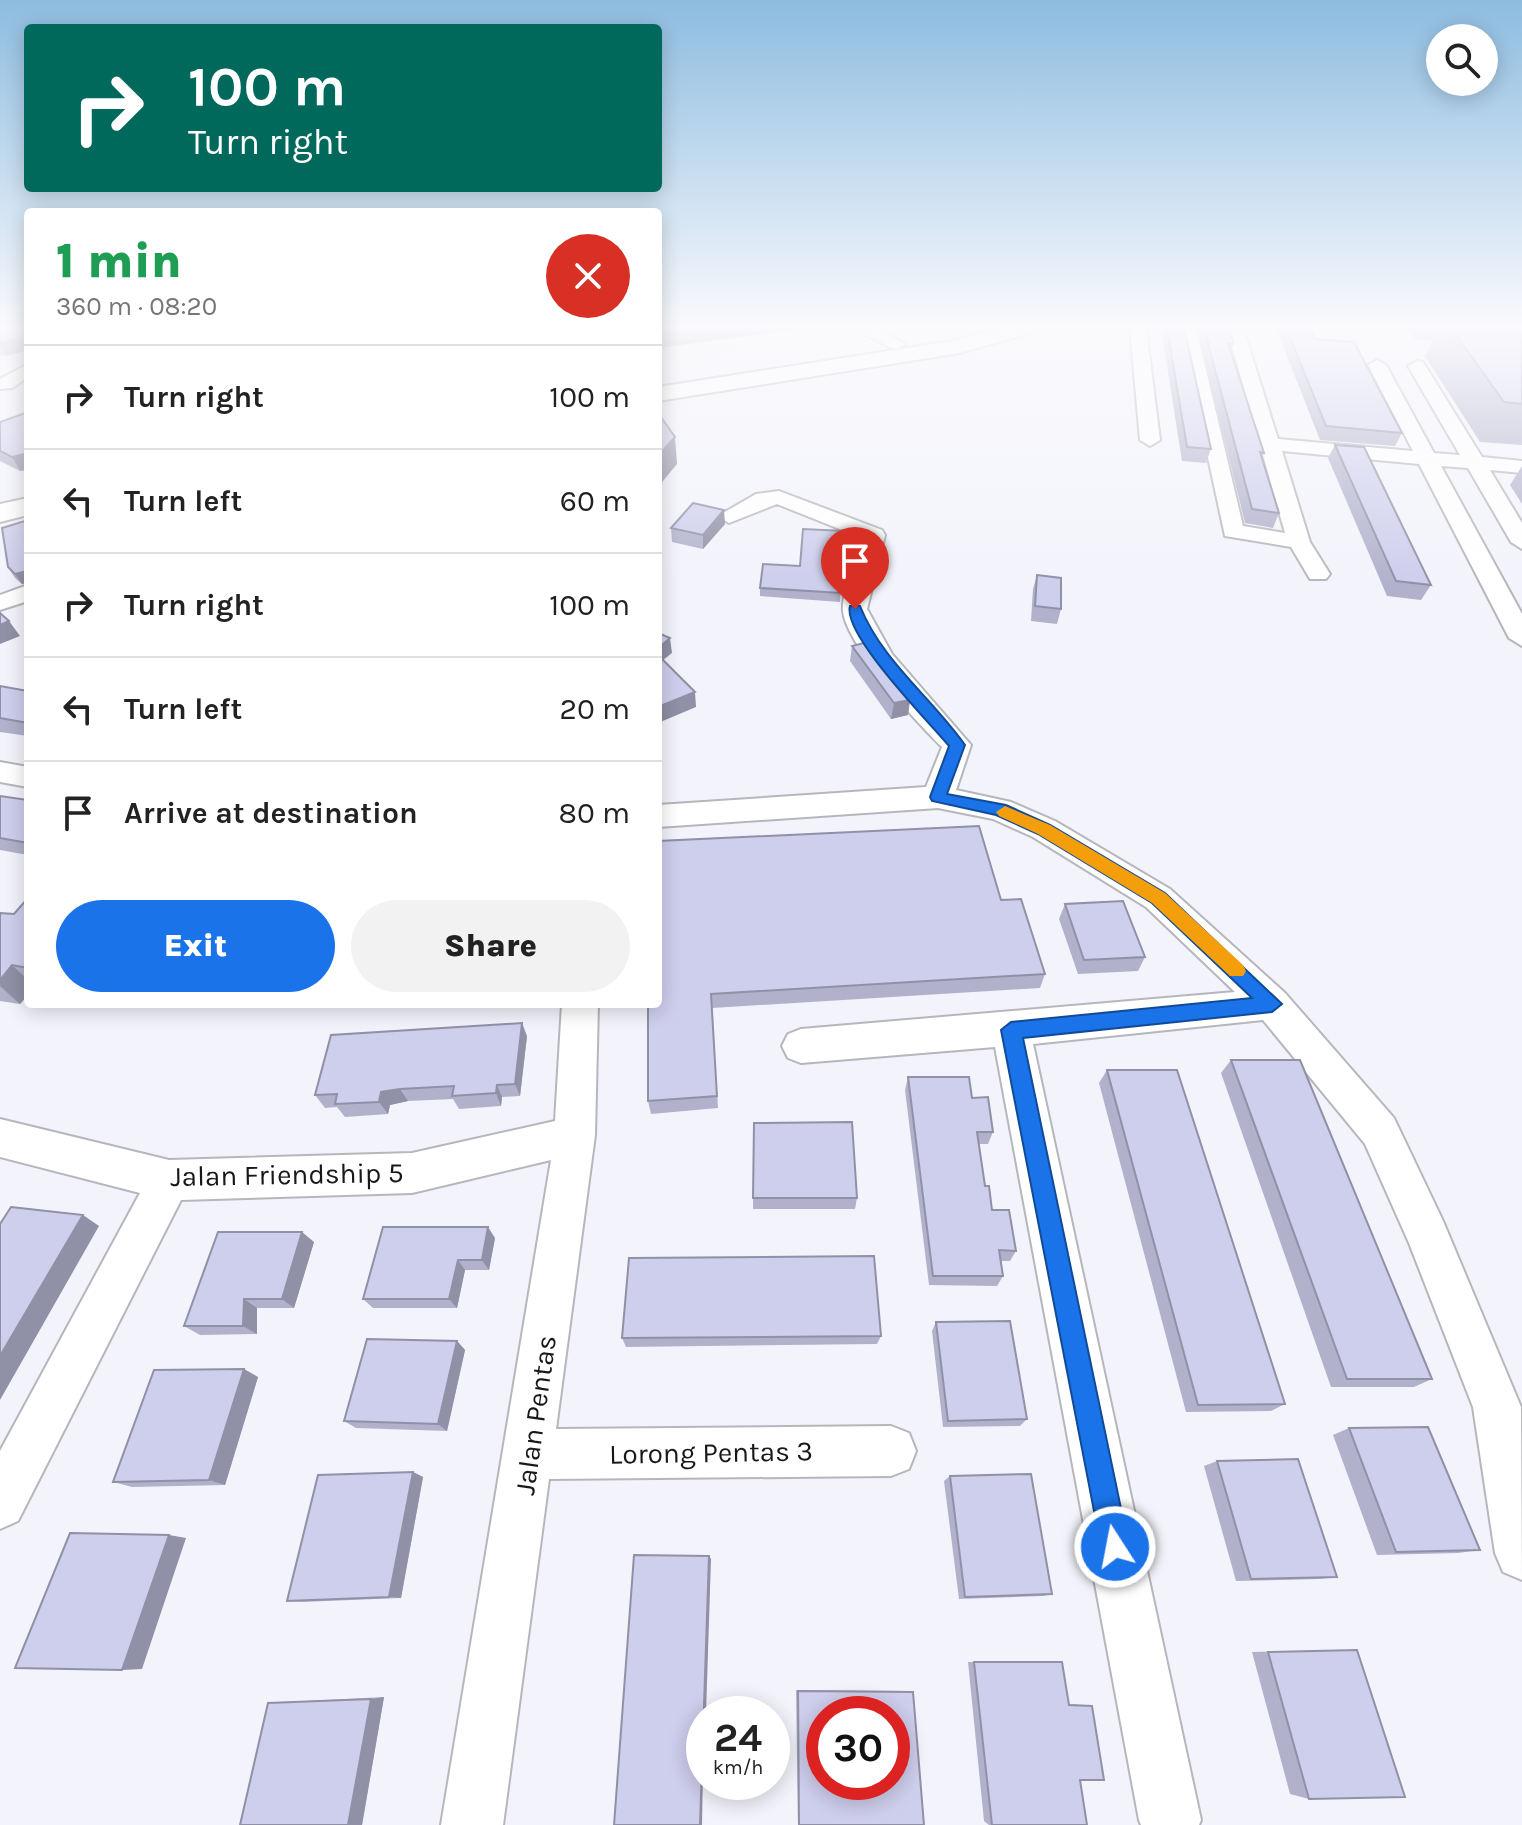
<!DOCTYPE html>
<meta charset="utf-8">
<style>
body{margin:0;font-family:Karla,sans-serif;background:#f2f2f2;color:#222;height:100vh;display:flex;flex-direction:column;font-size:30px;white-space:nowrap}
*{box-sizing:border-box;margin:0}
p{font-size:26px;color:#767676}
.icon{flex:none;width:44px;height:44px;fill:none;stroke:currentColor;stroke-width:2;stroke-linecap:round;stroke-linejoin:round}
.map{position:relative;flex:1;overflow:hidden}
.panel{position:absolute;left:24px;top:208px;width:638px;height:800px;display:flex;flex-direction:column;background:#fff;border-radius:8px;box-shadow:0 4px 20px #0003}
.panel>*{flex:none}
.guide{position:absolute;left:24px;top:24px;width:638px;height:168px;border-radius:8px;box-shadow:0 4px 20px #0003;background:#00695c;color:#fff;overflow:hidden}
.buttons{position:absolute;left:1426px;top:24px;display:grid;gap:16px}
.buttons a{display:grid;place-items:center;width:72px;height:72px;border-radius:50%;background:#fff;box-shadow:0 4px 20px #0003;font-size:40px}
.speed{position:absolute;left:686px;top:1696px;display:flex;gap:16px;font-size:40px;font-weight:700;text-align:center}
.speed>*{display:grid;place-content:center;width:104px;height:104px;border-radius:50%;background:#fff;box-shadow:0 4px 20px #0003;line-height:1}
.speed small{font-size:20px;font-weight:400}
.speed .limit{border:12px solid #d22;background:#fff;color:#111}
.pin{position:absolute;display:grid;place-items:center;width:68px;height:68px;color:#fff;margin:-82px -34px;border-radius:50% 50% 50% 0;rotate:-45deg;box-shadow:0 0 8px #0007}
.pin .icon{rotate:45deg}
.me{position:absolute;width:88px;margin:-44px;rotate:349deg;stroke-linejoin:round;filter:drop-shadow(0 0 6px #0008)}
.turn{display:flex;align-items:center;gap:28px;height:168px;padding:0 32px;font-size:36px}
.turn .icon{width:104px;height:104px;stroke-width:2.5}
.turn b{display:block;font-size:56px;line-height:68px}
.round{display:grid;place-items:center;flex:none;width:84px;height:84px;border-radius:42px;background:#f2f2f2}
.overview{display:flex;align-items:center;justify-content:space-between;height:136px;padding:0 32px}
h1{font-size:48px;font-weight:800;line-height:60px;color:#1e9e55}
.button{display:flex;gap:16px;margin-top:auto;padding:16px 32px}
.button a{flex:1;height:92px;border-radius:48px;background:#1a73e8;color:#fff;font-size:32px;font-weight:800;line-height:92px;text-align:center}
.button a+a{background:#f2f2f2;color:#222}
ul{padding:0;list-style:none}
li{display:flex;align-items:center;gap:24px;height:104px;padding:0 32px;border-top:2px solid #e0e0e0}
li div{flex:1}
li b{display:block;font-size:30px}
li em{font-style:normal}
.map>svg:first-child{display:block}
.commercial{fill:#fee3e4}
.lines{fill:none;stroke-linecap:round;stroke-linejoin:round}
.minor-casing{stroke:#b6b6bd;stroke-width:4}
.highway-casing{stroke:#b6b6bd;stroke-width:4}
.minor{fill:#fff;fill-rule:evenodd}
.highway{fill:#fff;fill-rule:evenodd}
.wall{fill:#b1b1cc}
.shaded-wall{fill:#9090a6}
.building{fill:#ceceed;stroke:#9090a6;stroke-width:2;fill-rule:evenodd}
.route{fill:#1a73e8;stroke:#114b97;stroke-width:2}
.slow{fill:#f59e0b}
.labels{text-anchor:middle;stroke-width:7;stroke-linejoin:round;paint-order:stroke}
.near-street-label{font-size:28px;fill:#18181b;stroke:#fff}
</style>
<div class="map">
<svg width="1522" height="1825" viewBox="0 0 1522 1825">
<rect width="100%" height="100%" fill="#f3f4fb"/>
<!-- commercial -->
<path class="commercial" d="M843,328l6,6 -191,29v-34z"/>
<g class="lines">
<defs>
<g id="minor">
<path d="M854,328h23l28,16 -8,5 -6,-1z"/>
<path d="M1130,328h16l14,112 -10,6 -10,-6z"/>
<path d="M1180,328h16l47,198 42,7 -58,-205h16l35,111 135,12 -45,-86 9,-5 9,5 48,88 26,2 -52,-89 9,-5 6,1 59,95 40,4v12l-32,-3 32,53v26l-11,-7 -43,-74 -27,-2 81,148v32l-13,-8 -90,-174 -137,-13 28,91 20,32 -4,5h-16l-19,-32 -66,-11z"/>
<path d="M28,364v13l-16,11 -12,1v-10z"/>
<path d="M779,491l103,39 3,5 -18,74 25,45 79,91 -15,45 55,12 44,19 115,68 115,104 109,125 49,103 78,186 1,173 -19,-8 -8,-19 -22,-146 -64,-164 -44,-99 -102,-124 -230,24 168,776 -2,5h-58l-2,-5 -144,-773 -194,16 -13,-5 -6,-12 6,-12 13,-5 434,-37 -89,-85 -113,-70 -40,-18 -55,-11 -280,19v-22l268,-18 16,-40c-25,-24 -96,-103 -99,-136 -2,-17 14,-55 19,-73l-85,-34 -48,19 -11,-7 38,-22z"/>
<path d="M28,585v16l-28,9v-15z"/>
<path d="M0,762l28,5v20l-28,-5z"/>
<path d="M562,1004h36l-3,131 -39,294 335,-3 18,7 7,18 -7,18 -18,7 -342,3 -46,346h-62l110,-665 -139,33 -231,7 -163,321 -18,8v-78l140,-258 -140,-36v-38l169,41 243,-7 143,-32z"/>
</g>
<g id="highway">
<path d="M997,328h35l-2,5 -70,20 -302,48v-14l300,-47z"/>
<path d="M28,498v17l-28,7v-18z"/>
</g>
</defs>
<!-- minor casing -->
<use href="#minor" class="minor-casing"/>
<!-- highway casing -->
<use href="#highway" class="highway-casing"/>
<!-- minor -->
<use href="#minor" class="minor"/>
<!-- highway -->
<use href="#highway" class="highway"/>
</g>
<!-- wall -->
<g class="wall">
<path d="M0,328l6,28 -6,-1z"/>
<path d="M1161,328h23l27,121 -5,14 -24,-2z"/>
<path d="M1197,328h32l5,16 -3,8 33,101 -2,5 17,55 -6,15 -28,-5z"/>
<path d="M1276,328h34l5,11 87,94 -7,13 -75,-6z"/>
<path d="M1408,328h114v117l-42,-3 -55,-86 8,-15 -18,-2z"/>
<path d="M0,422l20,49 -20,-10z"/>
<path d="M1335,445l96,140 -10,15 -34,-4 -59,-138z"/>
<path d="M1522,466v38l-12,-19z"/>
<path d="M658,508l2,4 2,28 -4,-1z"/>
<path d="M28,520v68l-3,-5 -3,1 -7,-6 -7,-11z"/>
<path d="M725,524l-22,25 -31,-7 -1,-14z"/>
<path d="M844,531l-4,71 -80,-6v-8l40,-22z"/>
<path d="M1037,575l24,34 -4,15 -26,-3 2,-32z"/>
<path d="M852,646l58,54 -2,15 -17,4 -41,-58z"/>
<path d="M0,686l28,5v45l-28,-4z"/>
<path d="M0,796l28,4v55l-28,-5z"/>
<path d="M28,898v97l-8,9 -20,-3v-88l14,1z"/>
<path d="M1001,900l44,74 -5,14 -328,20 6,100 -67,6 -3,-13v-97z"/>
<path d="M1065,904l80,53 -7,14 -60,3 -19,-55z"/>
<path d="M527,1036l-7,60 -18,1 -1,9 -42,3 -6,-10 -45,2 -18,4 -2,9 -43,3 -8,-10 -12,1 -10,-13z"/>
<path d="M1231,1060l201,319 -18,8h-83l-110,-314z"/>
<path d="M1107,1070l178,334 -14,7 -85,1 -87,-329z"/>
<path d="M908,1077l64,21 21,34 -5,12h-9l6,42 7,24 24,41 -6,10h-10l3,15 -6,10 -68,-1 -24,-195z"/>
<path d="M754,1123l103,75 -2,11h-102z"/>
<path d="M495,1238l-6,32h-24l-8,38h-84l-10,-9z"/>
<path d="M314,1242l-20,66h-37v26l-57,1 -16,-9z"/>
<path d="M936,1322l91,97 -7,7 -77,1 -11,-96z"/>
<path d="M881,1336l-4,8 -251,3 -4,-9z"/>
<path d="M457,1341l8,9 -18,81 -91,-3 -12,-7z"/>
<path d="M258,1377l-33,108 -93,2 -19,-5z"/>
<path d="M1349,1428l131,122 -22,3 -81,2 -44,-120z"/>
<path d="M1217,1461l120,116 -17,2 -84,2 -32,-115z"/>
<path d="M413,1472l10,5 -22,121 -99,4 -15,-1z"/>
<path d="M950,1476l102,118 -9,2 -84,3 -15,-118z"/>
<path d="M1357,1650l-48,149 -19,-5 -38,-142z"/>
<path d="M968,1662h94l7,42 23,2 -12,74 7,45h-98l-5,-4z"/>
<path d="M796,1690l112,1 5,1 11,133h-126z"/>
<path d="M384,1697l-22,128h-122l28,-122z"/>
</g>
<!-- shaded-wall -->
<g class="shaded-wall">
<path d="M682,328h125l-149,20v-16z"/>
<path d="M28,335v15l-22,6 -6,-10v-3z"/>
<path d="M675,437l2,27 -19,23v-31z"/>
<path d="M28,453v17l-8,1 -8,-14z"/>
<path d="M724,510l1,14 -22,25v-14z"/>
<path d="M23,572l5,11 -6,1 -7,-10z"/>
<path d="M9,621l11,15 -20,8v-19z"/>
<path d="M670,638l2,15 -14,11v-16z"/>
<path d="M695,692l1,15 -38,16v-16z"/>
<path d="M910,700l-2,15 -17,4 3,-16z"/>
<path d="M12,965l16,15v15l-8,9 -20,-18v-6z"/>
<path d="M522,1023l5,13 -7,60 -5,-12z"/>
<path d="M497,1085l5,12 -1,9 -5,-13z"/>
<path d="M400,1089l8,12 -18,4 -2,9 -9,-12 2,-10z"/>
<path d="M83,1215l16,11 -99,174v-44z"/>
<path d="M488,1227l7,11 -6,32 -7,-10z"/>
<path d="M302,1232l12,10 -20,66 -12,-9z"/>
<path d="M458,1260l7,10 -8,38 -8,-9z"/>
<path d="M244,1299l13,9v26l-14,-8z"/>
<path d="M457,1341l8,9 -18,81 -9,-7z"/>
<path d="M244,1369l14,8 -33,108 -16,-5z"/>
<path d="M413,1472l10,5 -22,121 -12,-1z"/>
<path d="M169,1535l17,3 -44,131 -20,1z"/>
<path d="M709,1556l2,3 -5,155h-2l-2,111h-2z"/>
<path d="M384,1697l-22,128h-14l23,-126z"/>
</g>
<!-- building -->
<g class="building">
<path d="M0,328h28v7l-28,8z"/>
<path d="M658,328h24l-24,4z"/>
<path d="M1167,328h17l27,121 -24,-2z"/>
<path d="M1204,328h25l5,16 -6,-1 36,110 -4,-1 19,61 -27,-4z"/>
<path d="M1286,328h24l5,11 39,3 48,91 -76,-7z"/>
<path d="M1451,328h65l6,8v68l-18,-2z"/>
<path d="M28,412v41l-16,4 -12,-6v-29z"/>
<path d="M658,413l17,24 -17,19z"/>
<path d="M1335,445l29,2 67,138 -35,-4z"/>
<path d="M693,503l31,7 -21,25 -32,-7z"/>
<path d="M28,520v66l-4,-4 -1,-10 -8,2 -7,-7 -6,-39z"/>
<path d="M803,529l41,2 -3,62 -81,-5 3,-24 37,2z"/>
<path d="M1037,575l24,3v31l-26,-3z"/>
<path d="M0,613l9,8 -9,4z"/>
<path d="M658,633l12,5 -12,10z"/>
<path d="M864,643l46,57 -16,3 -42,-57z"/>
<path d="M658,655l37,37 -37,15z"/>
<path d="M0,686l28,5v32l-28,-5z"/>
<path d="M0,796l28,4v43l-28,-5z"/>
<path d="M979,826l22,74 20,-1 24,75 -334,20 6,102 -69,5v-97h10v-163z"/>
<path d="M28,898v70l-16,-3 -12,15v-67l14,1z"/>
<path d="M1123,901l22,56 -61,3 -19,-56z"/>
<path d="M522,1023l-7,61 -18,1 -1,8 -44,3 2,-10 -54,3 -19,3 -2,10 -44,2 2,-10 -22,1 16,-60z"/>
<path d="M1231,1060h69l132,319h-85z"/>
<path d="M1107,1070h70l108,334 -87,1z"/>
<path d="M908,1077h61l3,21 16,-1 5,35h-16l8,54h4l3,24h17l7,41 -17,-1 4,26h-70z"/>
<path d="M852,1122l5,76h-104l1,-75z"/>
<path d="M11,1207l72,8 -83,141v-132z"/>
<path d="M383,1227h105l-6,33h-24l-9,39h-86z"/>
<path d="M218,1232h84l-20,67h-38l-1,27h-59z"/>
<path d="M874,1256l7,80 -259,2 7,-80z"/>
<path d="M1010,1321l17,98 -79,2 -12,-99z"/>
<path d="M367,1339l90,2 -19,83 -94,-3z"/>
<path d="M244,1369l-35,111 -96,2 41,-112z"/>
<path d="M1428,1427l52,123 -84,2 -47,-124z"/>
<path d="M1298,1459l39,118 -86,2 -34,-118z"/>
<path d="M413,1472l-24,125 -102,4 31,-126z"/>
<path d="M1031,1474l21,120 -87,3 -15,-121z"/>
<path d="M70,1533l99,2 -47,135 -107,-2z"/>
<path d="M634,1555l75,1 -9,269h-86z"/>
<path d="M1357,1650l48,147 -96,2 -41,-147z"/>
<path d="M974,1662h88l7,43 23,1 12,74h-24l7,45h-95z"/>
<path d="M798,1691l115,1 11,133h-125zM824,1714h68v68h-68z"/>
<path d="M371,1699l-23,126h-108l28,-122z"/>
</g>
<!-- sky -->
<linearGradient id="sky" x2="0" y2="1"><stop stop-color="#8dbce0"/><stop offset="0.56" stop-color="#fafafd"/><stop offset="1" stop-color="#fafafd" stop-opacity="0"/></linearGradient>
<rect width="1522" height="584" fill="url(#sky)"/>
<!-- route -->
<path class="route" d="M850,606h10c22,55 71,91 105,139l-18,49 59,11 44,20 115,68 117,111 -10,8 -249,26 106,509 -4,10 -10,4 -10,-4 -4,-10 -100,-517 10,-8 241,-24 -100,-95 -114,-69 -42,-19 -64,-14 -2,-4 19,-51c-20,-24 -107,-112 -99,-140z"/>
<!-- slow -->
<path class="slow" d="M1005,806l45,19 115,68 78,72 3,6 -3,5h-13l-78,-73 -114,-69 -39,-18 -3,-4z"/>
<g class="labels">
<!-- near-street labels -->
<g class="near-street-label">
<text transform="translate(287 1174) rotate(-1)" y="10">Jalan Friendship 5</text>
<text transform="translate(535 1415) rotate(-82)" y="10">Jalan Pentas</text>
<text transform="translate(711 1452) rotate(-1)" y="10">Lorong Pentas 3</text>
</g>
</g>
</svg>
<div class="buttons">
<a><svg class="icon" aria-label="search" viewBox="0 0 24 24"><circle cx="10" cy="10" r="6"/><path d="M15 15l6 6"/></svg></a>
</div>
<div class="speed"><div>24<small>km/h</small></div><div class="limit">30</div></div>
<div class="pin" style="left:855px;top:609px;background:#d93025"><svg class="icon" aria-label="arrive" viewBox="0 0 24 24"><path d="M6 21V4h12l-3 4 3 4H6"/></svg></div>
<svg class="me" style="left:1115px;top:1547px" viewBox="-20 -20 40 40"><circle r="17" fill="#1a73e8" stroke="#fff" stroke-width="3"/><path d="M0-11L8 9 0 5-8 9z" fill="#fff"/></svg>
<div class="guide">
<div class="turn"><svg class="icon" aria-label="right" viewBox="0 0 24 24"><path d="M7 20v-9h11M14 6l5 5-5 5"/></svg><div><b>100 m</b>Turn right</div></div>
</div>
<section class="panel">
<div class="overview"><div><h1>1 min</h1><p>360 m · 08:20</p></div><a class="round" style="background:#d93025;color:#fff"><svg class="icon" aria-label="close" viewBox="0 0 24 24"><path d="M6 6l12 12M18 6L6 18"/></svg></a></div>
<ul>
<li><svg class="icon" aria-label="right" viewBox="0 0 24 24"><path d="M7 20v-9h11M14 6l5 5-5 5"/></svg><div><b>Turn right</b></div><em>100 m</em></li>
<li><svg class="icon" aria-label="left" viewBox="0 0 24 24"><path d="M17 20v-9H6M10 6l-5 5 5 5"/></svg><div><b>Turn left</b></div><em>60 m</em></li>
<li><svg class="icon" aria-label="right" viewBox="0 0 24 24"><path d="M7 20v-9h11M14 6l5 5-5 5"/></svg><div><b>Turn right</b></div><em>100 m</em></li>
<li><svg class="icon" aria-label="left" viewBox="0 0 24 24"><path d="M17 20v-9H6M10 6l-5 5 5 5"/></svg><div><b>Turn left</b></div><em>20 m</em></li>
<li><svg class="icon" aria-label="arrive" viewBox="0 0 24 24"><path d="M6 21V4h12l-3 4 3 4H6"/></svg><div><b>Arrive at destination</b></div><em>80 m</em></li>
</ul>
<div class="button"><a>Exit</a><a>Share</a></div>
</section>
</div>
